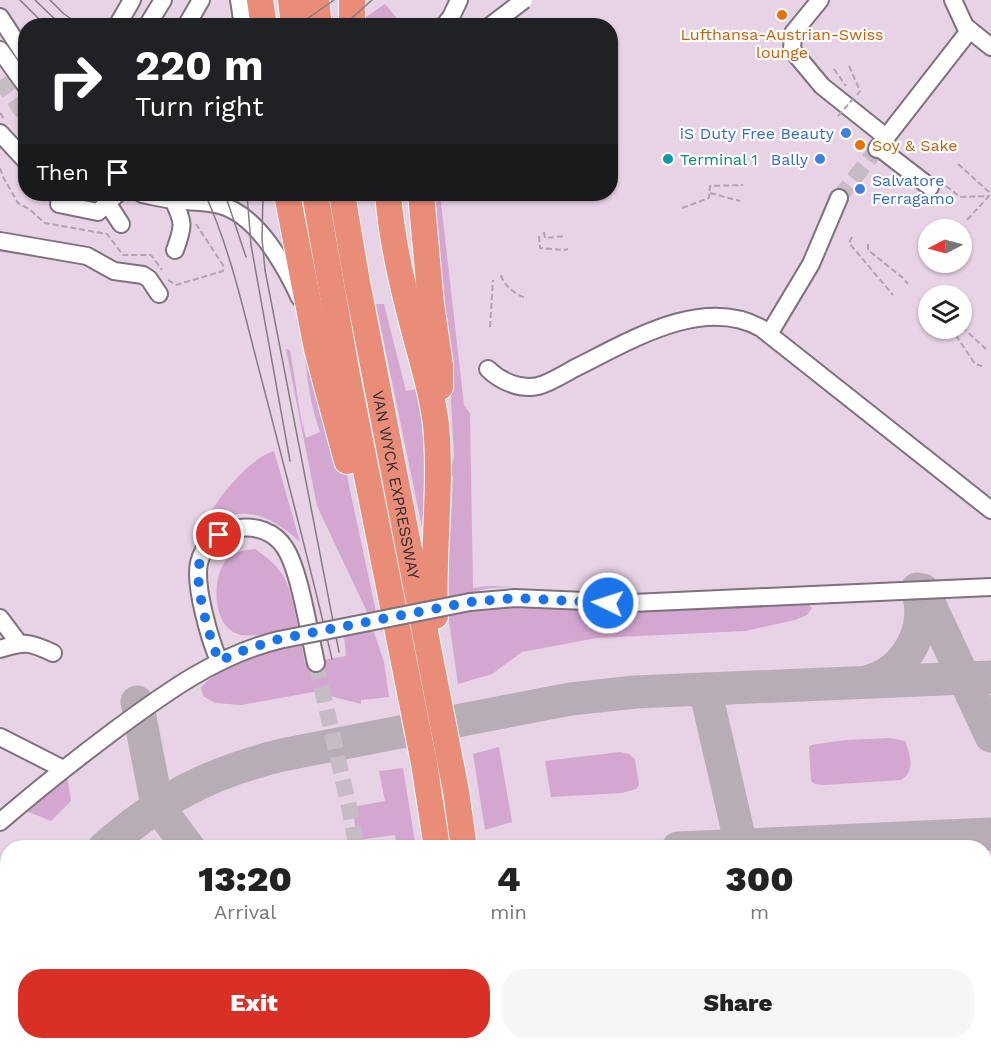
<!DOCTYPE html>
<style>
body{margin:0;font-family:"Work Sans",sans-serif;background:#f6f6f6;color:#222;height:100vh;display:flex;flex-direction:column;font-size:22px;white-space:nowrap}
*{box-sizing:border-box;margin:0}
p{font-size:20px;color:#767676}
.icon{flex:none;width:33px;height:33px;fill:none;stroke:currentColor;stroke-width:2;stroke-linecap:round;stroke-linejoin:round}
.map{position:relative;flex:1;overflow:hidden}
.side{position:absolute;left:0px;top:840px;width:992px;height:210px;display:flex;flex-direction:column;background:#fff;border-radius:24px 24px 0 0;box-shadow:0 2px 4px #0004}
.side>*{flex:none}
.hud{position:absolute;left:18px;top:18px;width:600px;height:183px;border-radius:24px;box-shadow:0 2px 4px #0004;background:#202124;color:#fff;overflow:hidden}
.needle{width:39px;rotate:264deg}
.tools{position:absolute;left:918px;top:219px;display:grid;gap:12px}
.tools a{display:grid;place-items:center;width:54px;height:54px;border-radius:50%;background:#fff;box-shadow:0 2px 4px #0004;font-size:30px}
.pin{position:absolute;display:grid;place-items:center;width:51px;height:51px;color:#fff;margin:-26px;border:3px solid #fff;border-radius:50%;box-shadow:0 2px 6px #0007}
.me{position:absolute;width:66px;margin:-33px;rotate:274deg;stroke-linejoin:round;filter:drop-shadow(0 0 4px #0008)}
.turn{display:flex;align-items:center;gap:21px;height:126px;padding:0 18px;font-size:27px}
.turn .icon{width:78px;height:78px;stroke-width:2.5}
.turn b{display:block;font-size:42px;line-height:51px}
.then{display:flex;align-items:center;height:57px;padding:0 18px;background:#0003;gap:12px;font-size:22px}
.eta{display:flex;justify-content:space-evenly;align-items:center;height:102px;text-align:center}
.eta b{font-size:36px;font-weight:800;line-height:42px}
.cta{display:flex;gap:12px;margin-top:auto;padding:12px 18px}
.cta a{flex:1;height:69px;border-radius:24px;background:#d93025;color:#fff;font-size:24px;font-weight:800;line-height:69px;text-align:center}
.cta a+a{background:#f6f6f6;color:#222}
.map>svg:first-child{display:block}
.built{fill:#e7d3e5;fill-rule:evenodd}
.green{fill:#d4a7d0}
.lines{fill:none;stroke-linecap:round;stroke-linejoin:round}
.taxiway{stroke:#b8adb7;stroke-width:33}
.minor-tunnel{stroke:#c7bbc6;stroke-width:16;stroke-dasharray:16 8;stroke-linecap:butt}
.minor-casing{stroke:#7e727c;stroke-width:20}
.highway-casing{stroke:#fff;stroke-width:28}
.path{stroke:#afa4ae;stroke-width:2;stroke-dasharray:6 3;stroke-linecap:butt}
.minor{stroke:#fff;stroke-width:16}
.highway{stroke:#e98c78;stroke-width:26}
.tram{stroke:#847b83;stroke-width:1.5}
.minor-bridge-casing{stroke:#7e727c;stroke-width:20;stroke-linecap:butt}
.path-bridge{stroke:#afa4ae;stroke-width:2;stroke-dasharray:6 3;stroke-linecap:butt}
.minor-bridge{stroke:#fff;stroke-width:16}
.route{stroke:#1a73e8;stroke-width:10;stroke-dasharray:0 18}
.food-dot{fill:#e8710a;stroke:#fff;stroke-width:2}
.shop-dot{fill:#3f7fe0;stroke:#fff;stroke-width:2}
.culture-dot{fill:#0f9aa8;stroke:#fff;stroke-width:2}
.labels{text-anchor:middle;stroke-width:4.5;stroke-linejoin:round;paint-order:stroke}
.food-label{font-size:16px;fill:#c56008;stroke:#fff}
.shop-label{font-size:16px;fill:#366cbe;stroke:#fff;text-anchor:end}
.culture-label{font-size:16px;fill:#0d838f;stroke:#fff;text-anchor:start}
.street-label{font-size:16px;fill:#312c31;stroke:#fff}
</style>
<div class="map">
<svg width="991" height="1050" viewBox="0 0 991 1050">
<rect width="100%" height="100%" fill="#eddfeb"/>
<!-- built -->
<path class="built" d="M0,0h991v1050h-991zM26,26h584v168h-584zM928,230h34v32h-34zM928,296h34v32h-34zM8,848h976v194h-976z"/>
<!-- green -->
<g class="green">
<path d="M385,4l18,21h-42l-1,-4z"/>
<path d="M431,194h9l24,211 6,8 3,175 14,-2 27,1 -24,1 -43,10 6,-122 -3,-2 4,-18 -6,-112z"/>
<path d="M376,304h8l22,87 12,-2 5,26 -1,16 6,-4 -3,107 -2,-2z"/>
<path d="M304,331l37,117 35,164 -8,2 -51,-108 -31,-157 4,1 11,68 5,20 14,-6c-12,-33 -15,-67 -16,-101z"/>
<path d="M274,451l26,91c-34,-32 -69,-42 -103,-3 10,-29 48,-79 77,-88z"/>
<path d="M255,549c35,23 35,40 43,78 -15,3 -46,12 -60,7 -27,-8 -27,-61 -9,-77 7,-6 17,-7 26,-8z"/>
<path d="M808,604l4,4 -5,7 -12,5 -50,11 -148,7 -75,14 -30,22 -34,10 -10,-69 24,-5 51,-3 99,6z"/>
<path d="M373,629l11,33 5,35 -28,3v4l-35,-9 -2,-5 -83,15 -26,-2 -12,-7 -2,-9c27,-26 64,-35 100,-44l4,20 41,-7 -2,-22z"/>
<path d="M890,738l15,3c5,13 11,30 -4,39l-76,5 -10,-1 -4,-3 -2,-34 2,-2 34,-5z"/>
<path d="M499,747l13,75 -27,8 -12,-76z"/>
<path d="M620,752l9,2 6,5 4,26 -3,4 -14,4 -71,4 -6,-36z"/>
<path d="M403,768l12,74 -18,3 -2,-10 -38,5 -4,-30 5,-4 27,-5 -6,-30z"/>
<path d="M67,776l4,25 -20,20 -25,-10z"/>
<path d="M493,1042l77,1 10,7h-87z"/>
<path d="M333,1043v-1l88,1 -1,7h-96z"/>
</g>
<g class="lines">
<!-- taxiway -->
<g class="taxiway">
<path d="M923,590l68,146"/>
<path d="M866,682c41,-10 64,-54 51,-93"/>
<path d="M705,689l36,156"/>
<path d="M137,702l20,103 32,43"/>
<path d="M104,848c57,-50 105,-75 178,-93l257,-50 32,-6 64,-7 356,-15"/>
<path d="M678,848l313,-14"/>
<path d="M0,939l8,-6"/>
<path d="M113,1050l9,-8"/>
</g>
<!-- minor-tunnel -->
<g class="minor-tunnel">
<path d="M0,80l26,37"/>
<path d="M839,198l38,-49"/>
<path d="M316,663l33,144 8,41"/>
</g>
<defs>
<g id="minor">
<path d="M239,0l4,26"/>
<path d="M820,0l-27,33 -1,17 30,36 64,51"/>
<path d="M953,0l12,26 26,21"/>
<path d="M0,17l26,40"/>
<path d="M117,26l15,-26"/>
<path d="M147,26l16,-26"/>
<path d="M186,26l15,-26"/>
<path d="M444,26l7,-9 8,-17"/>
<path d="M0,50l26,36"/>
<path d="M0,133l26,28"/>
<path d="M878,147l52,40"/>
<path d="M877,149l92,-118"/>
<path d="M62,194l-3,10 39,8 19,-18"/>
<path d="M142,194c10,2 21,5 32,6 15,2 31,1 46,5 38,10 65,61 80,93"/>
<path d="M173,200c11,22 11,26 2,50"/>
<path d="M108,204l13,20"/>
<path d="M0,241l87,15 27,15 29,4 6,4 10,15"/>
<path d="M769,334l42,-70 28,-66"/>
<path d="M488,369c12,12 32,21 50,17 12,-3 26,-12 37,-18 53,-26 127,-73 186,-40l230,182"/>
<path d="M470,602l45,-4 117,5 359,-16"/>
<path d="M0,618l18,24"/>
<path d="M0,649c25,-8 30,-7 53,4"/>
<path d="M219,661c-9,-21 -25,-75 -20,-98 8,-38 65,-49 86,-15 15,23 24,85 31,115"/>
<path d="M0,737l63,32"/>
<path d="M0,822c37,-32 75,-62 115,-92 50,-37 102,-75 164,-90"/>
<path d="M587,1042l7,8"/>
<path d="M236,1050l9,-8"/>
<path d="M275,1050l6,-8"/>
<path d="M307,1050l7,-8"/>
<path d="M932,1050l4,-8"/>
</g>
<g id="highway">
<path d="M260,0l4,26"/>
<path d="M291,0l3,26"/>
<path d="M316,0l3,26"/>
<path d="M352,0v26"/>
<path d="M287,194l30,155 30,112"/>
<path d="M315,194l32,181 77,388 13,85"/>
<path id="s1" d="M342,194l15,88 99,509 8,57"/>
<path d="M388,194c4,50 16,98 29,147 7,27 16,55 19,84 6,64 -4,127 -1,191"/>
<path d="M421,194l10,110 9,61v22"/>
<path d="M477,1042l1,8"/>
<path d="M568,1042l8,8"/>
<path d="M443,1050v-8"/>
</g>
</defs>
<!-- minor casing -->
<use href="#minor" class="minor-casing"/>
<!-- highway casing -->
<use href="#highway" class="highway-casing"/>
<!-- path -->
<g class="path">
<path d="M849,66l11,25 -3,4"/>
<path d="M834,69l12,17"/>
<path d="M0,113l5,7"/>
<path d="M958,164l31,28v4l-22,24"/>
<path d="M0,168l3,9 15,26 11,6 16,14 62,11 16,21h28l11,15"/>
<path d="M946,186l14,11 29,-1"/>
<path d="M710,193l30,8"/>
<path d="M682,208l27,-10 1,-12 33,-1"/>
<path d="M544,232l1,6 21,-2"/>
<path d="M539,236l1,12 24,2 4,-1"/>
<path d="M852,237l-3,6 44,52"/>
<path d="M868,244v6l35,28 5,6"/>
<path d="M501,275c2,10 17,22 26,23"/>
<path d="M168,280l8,5 47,-14v-6l-27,-41"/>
<path d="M490,327l3,-47"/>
<path d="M962,327l24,22"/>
<path d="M951,328l24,36 7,2"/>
</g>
<!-- minor -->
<use href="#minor" class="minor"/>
<!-- highway -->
<use href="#highway" class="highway"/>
<!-- tram -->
<g class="tram">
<path d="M20,0l26,26"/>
<path d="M35,0l27,26"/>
<path d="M50,0l14,14 18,12"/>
<path d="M297,26l37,-26"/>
<path d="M343,26l29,-26"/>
<path d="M205,194c27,59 40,124 57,187 24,92 48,185 70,278"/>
<path d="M225,194l21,63"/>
<path d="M247,194l4,51 39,216"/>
<path d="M263,194l-1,45 3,31 74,382"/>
</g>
<defs>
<g id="minor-bridge">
<path d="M490,26l34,-26"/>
<path d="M279,640l191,-38"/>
</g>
</defs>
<!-- minor-bridge casing -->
<use href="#minor-bridge" class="minor-bridge-casing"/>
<!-- path-bridge -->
<path class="path-bridge" d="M838,116l15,-17"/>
<!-- minor-bridge -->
<use href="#minor-bridge" class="minor-bridge"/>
</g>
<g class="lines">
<!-- route -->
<path class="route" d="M219,535c-9,8 -16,14 -19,26 -7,23 10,78 19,100l28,-12 32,-10 191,-37 45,-4 93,5"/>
</g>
<!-- markers -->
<g class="food-dot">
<circle cx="782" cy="15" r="6"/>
<circle cx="860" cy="145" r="6"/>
</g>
<g class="shop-dot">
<circle cx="846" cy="133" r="6"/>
<circle cx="820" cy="159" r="6"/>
<circle cx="860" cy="189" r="6"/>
</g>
<circle class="culture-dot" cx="668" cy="159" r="6"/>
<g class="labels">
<!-- food labels -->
<g class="food-label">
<text x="782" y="40">Lufthansa-Austrian-Swiss<tspan x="782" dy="18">lounge</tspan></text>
<text x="872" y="151" text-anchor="start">Soy &amp; Sake</text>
</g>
<!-- shop labels -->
<g class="shop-label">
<text x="834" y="139">iS Duty Free Beauty</text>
<text x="808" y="165">Bally</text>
<text x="872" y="186" text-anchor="start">Salvatore<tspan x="872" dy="18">Ferragamo</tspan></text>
</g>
<!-- culture labels -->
<g class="culture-label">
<text x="680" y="165">Terminal 1</text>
</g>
<!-- street labels -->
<g class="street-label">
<text dy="6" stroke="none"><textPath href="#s1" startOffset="296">VAN WYCK EXPRESSWAY</textPath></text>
</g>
</g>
</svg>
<div class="tools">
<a><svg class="needle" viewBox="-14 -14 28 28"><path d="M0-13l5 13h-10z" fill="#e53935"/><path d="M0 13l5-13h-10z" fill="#767676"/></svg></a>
<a><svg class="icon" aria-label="layers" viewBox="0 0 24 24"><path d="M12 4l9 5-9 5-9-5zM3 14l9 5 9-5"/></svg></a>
</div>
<div class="pin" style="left:219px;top:535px;background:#d93025"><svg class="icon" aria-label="arrive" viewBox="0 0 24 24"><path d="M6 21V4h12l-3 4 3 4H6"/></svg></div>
<svg class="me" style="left:608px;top:603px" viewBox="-20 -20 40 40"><circle r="17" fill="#1a73e8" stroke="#fff" stroke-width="3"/><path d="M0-11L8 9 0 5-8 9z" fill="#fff"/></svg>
<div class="hud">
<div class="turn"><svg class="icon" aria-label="right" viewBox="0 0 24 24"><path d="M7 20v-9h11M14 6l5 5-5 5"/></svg><div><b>220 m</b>Turn right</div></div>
<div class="then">Then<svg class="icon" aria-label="arrive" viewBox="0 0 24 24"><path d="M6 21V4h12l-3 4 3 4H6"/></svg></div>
</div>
<section class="side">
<div class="eta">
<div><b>13:20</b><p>Arrival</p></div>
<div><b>4</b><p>min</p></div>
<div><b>300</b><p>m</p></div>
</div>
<div class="cta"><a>Exit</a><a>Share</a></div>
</section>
</div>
